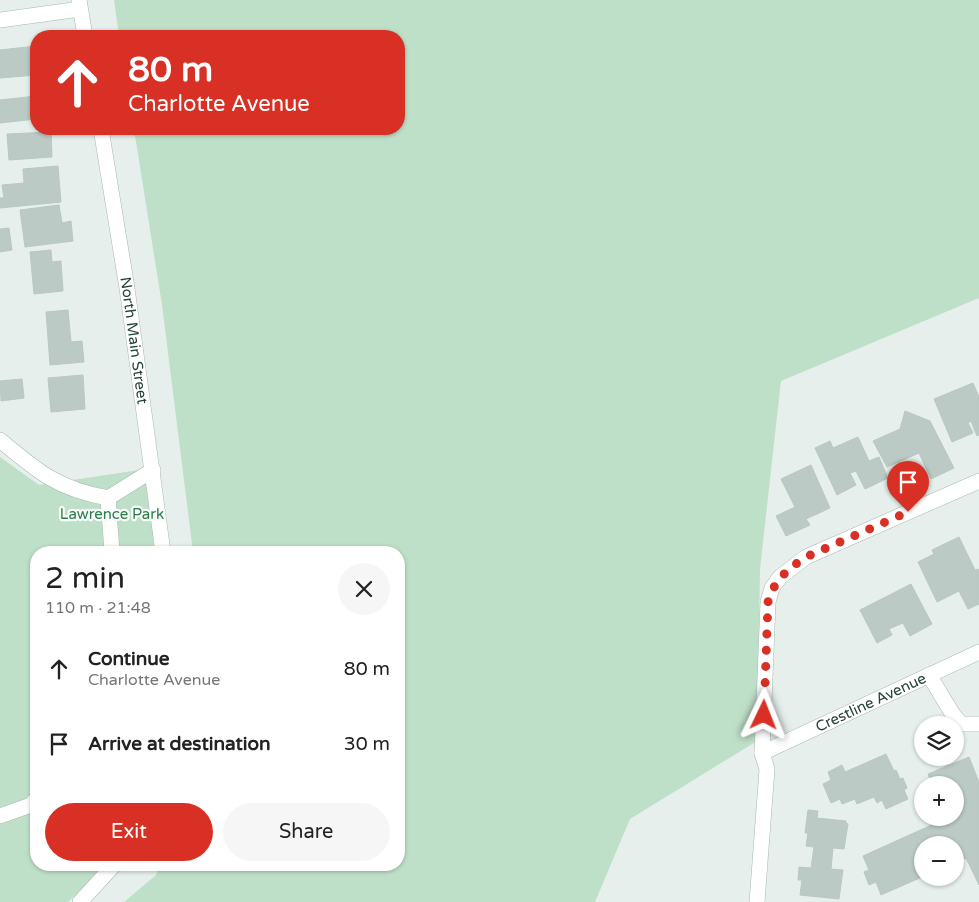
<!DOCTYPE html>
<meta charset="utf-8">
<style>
body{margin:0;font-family:"Varela Round",sans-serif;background:#f6f6f6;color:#222;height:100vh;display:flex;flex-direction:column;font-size:19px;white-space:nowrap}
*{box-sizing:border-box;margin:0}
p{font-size:16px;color:#767676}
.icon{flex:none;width:28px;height:28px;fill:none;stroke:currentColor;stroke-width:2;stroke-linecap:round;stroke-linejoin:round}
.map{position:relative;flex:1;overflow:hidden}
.sheet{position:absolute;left:30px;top:546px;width:375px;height:325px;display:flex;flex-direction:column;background:#fff;border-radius:20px;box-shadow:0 1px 4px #0004}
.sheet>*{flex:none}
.banner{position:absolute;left:30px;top:30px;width:375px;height:105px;border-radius:20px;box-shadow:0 1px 4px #0004;background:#d93025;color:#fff;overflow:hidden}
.tools{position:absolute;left:914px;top:716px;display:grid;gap:10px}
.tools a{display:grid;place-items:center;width:50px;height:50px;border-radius:50%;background:#fff;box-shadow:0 1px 4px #0004;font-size:25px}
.pin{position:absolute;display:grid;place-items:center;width:42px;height:42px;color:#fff;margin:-51px -21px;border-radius:50% 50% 50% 0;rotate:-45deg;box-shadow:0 0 5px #0007}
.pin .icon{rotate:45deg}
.me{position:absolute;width:55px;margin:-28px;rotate:2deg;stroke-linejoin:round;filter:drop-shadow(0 0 4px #0008)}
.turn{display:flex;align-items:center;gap:18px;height:105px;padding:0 15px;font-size:22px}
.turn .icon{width:65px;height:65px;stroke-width:2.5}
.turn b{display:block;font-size:35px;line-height:42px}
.round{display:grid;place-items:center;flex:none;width:52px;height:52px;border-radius:26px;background:#f6f6f6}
.overview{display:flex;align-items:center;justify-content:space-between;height:85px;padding:0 15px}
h1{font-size:30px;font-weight:600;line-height:38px}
.action{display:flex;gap:10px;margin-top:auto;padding:10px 15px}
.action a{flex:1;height:58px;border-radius:30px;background:#d93025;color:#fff;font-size:20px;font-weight:600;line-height:58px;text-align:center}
.action a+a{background:#f6f6f6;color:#222}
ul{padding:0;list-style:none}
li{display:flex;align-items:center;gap:15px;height:75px;padding:0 15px}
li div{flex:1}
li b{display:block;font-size:19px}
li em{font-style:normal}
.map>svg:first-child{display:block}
.green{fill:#bfe0c8}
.building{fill:#bbcac4;stroke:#b8c9c2}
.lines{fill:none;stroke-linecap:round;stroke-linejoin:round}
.minor-casing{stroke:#a8b8b2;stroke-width:16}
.minor{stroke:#fff;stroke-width:15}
.route{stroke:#d93025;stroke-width:9;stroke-dasharray:0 16.2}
.labels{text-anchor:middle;stroke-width:4.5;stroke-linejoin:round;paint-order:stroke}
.street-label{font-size:15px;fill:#24423a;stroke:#f7fbf9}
.park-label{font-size:15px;fill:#2d7a4b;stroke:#f7fbf9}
</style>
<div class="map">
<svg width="979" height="902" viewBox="0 0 979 902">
<rect width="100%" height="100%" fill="#e6efeb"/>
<!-- green -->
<g class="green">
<path d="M114,0h865v298l-198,83 -21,188 -3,172 -127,78 -35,83h-471l32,-27 4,-10h239v-313h-206l-31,-247 -28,-176h265v-93h-280z"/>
<path d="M0,457l39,28 107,-16 6,45 2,38h-118v313h70l-38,37h-68z"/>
</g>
<!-- building -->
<g class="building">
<path d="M36,46v29l-36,3v-28z"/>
<path d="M36,96v23l-36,4v-23z"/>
<path d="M51,132l1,25 -43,3 -2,-26z"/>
<path d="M58,166l3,36 -61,6v-10h4l-2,-13 22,-2 -1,-14z"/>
<path d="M59,205l3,18 9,-2 2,20 -48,6 -5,-37z"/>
<path d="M9,228l3,22 -12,2v-23z"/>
<path d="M51,250l1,12 9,-1 2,30 -29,3 -4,-42z"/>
<path d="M68,310l3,32 11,-1 2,21 -34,3 -4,-53z"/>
<path d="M83,375l2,34 -34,3 -3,-34z"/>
<path d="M22,379l2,19 -23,3 -1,-20z"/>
<path d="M973,383l6,14v38l-2,1 -6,-15 -3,2 5,10 -21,9 -18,-43z"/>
<path d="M905,411l25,10 24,47 -23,11 -12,-26 -32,14 -14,-26 27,-12z"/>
<path d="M858,437l11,24 10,-4 9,21 -23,11 -9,-18 -6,2 6,12 -19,10 -22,-47 15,-7 3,7z"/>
<path d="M811,465l19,43 -24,11 4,6 -24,11 -10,-20 19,-9 -14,-28z"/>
<path d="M959,537l16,33 4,-1v35l-11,5 -9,-18 -22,11 -19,-40 16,-8 -2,-4z"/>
<path d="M911,584l21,40 -22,12 -7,-13 -14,6 3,6 -15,8 -17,-33z"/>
<path d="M886,754l8,17 2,-1 4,9 3,-1 4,10 -3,2 4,9 -22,10 -4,-9 -5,3 -3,-6 -17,7 -2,-5 -13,5 -2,-5 -9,4 -8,-19 8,-4 -3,-8 14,-7 3,7z"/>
<path d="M969,757l10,25v103l-13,-27 -11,5v-18h-33v32l-41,18 -5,-13 -7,3 -5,-13 5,-2 -6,-14 84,-38h8v-33h-23l-4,-11z"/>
<path d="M808,810l10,1 -1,7 29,3v2l2,1 -4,25 -11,-1 -2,21 12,1 -4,29 -39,-4 2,-15h-4l1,-13 12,1 3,-21 -8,-1 2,-13h-3z"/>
</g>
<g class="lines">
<defs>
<g id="minor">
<path d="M79,0l6,36"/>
<path d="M0,20l80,-11"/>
<path id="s1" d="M101,129l26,159 36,264"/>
<path d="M0,440c38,32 58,49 108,58l45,-28"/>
<path d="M108,498l4,54"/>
<path d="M929,675l23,38 9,11h18"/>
<path id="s2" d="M762,753l217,-101"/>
<path d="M0,816l31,-11 5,-6"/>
<path d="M80,902l34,-37"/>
<path d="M757,902l10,-133 -5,-16 6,-151 4,-14 8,-11 26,-20 173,-76"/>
</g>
</defs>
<!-- minor casing -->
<use href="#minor" class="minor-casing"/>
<!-- minor -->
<use href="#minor" class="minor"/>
</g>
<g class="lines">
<!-- route -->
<path class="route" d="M764,715l4,-113c6,-22 20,-33 38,-45l102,-45"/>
</g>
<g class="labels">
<!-- street labels -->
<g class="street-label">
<text dy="5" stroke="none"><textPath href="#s1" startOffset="214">North Main Street</textPath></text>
<text dy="5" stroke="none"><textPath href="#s2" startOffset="120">Crestline Avenue</textPath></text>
</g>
<!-- park labels -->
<g class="park-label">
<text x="112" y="519">Lawrence Park</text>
</g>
</g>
</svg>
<div class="tools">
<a><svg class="icon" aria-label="layers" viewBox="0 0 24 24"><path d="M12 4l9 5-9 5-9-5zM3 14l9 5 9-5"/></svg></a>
<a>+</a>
<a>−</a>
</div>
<div class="pin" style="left:908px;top:512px;background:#d93025"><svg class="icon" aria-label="arrive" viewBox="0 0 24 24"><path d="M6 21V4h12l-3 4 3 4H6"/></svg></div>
<svg class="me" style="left:764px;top:715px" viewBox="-20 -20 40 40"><path d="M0-17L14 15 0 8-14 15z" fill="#d93025" stroke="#fff" stroke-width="4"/></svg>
<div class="banner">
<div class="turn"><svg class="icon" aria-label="ahead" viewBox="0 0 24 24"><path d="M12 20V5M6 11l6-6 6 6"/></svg><div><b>80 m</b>Charlotte Avenue</div></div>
</div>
<section class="sheet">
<div class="overview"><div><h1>2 min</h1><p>110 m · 21:48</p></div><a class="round"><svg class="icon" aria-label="close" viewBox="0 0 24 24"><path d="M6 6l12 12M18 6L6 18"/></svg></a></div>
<ul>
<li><svg class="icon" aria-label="ahead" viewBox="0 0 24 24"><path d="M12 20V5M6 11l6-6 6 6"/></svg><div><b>Continue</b><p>Charlotte Avenue</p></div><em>80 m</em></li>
<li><svg class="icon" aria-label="arrive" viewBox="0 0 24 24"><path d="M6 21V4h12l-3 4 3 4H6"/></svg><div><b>Arrive at destination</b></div><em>30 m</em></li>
</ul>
<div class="action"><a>Exit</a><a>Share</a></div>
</section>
</div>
